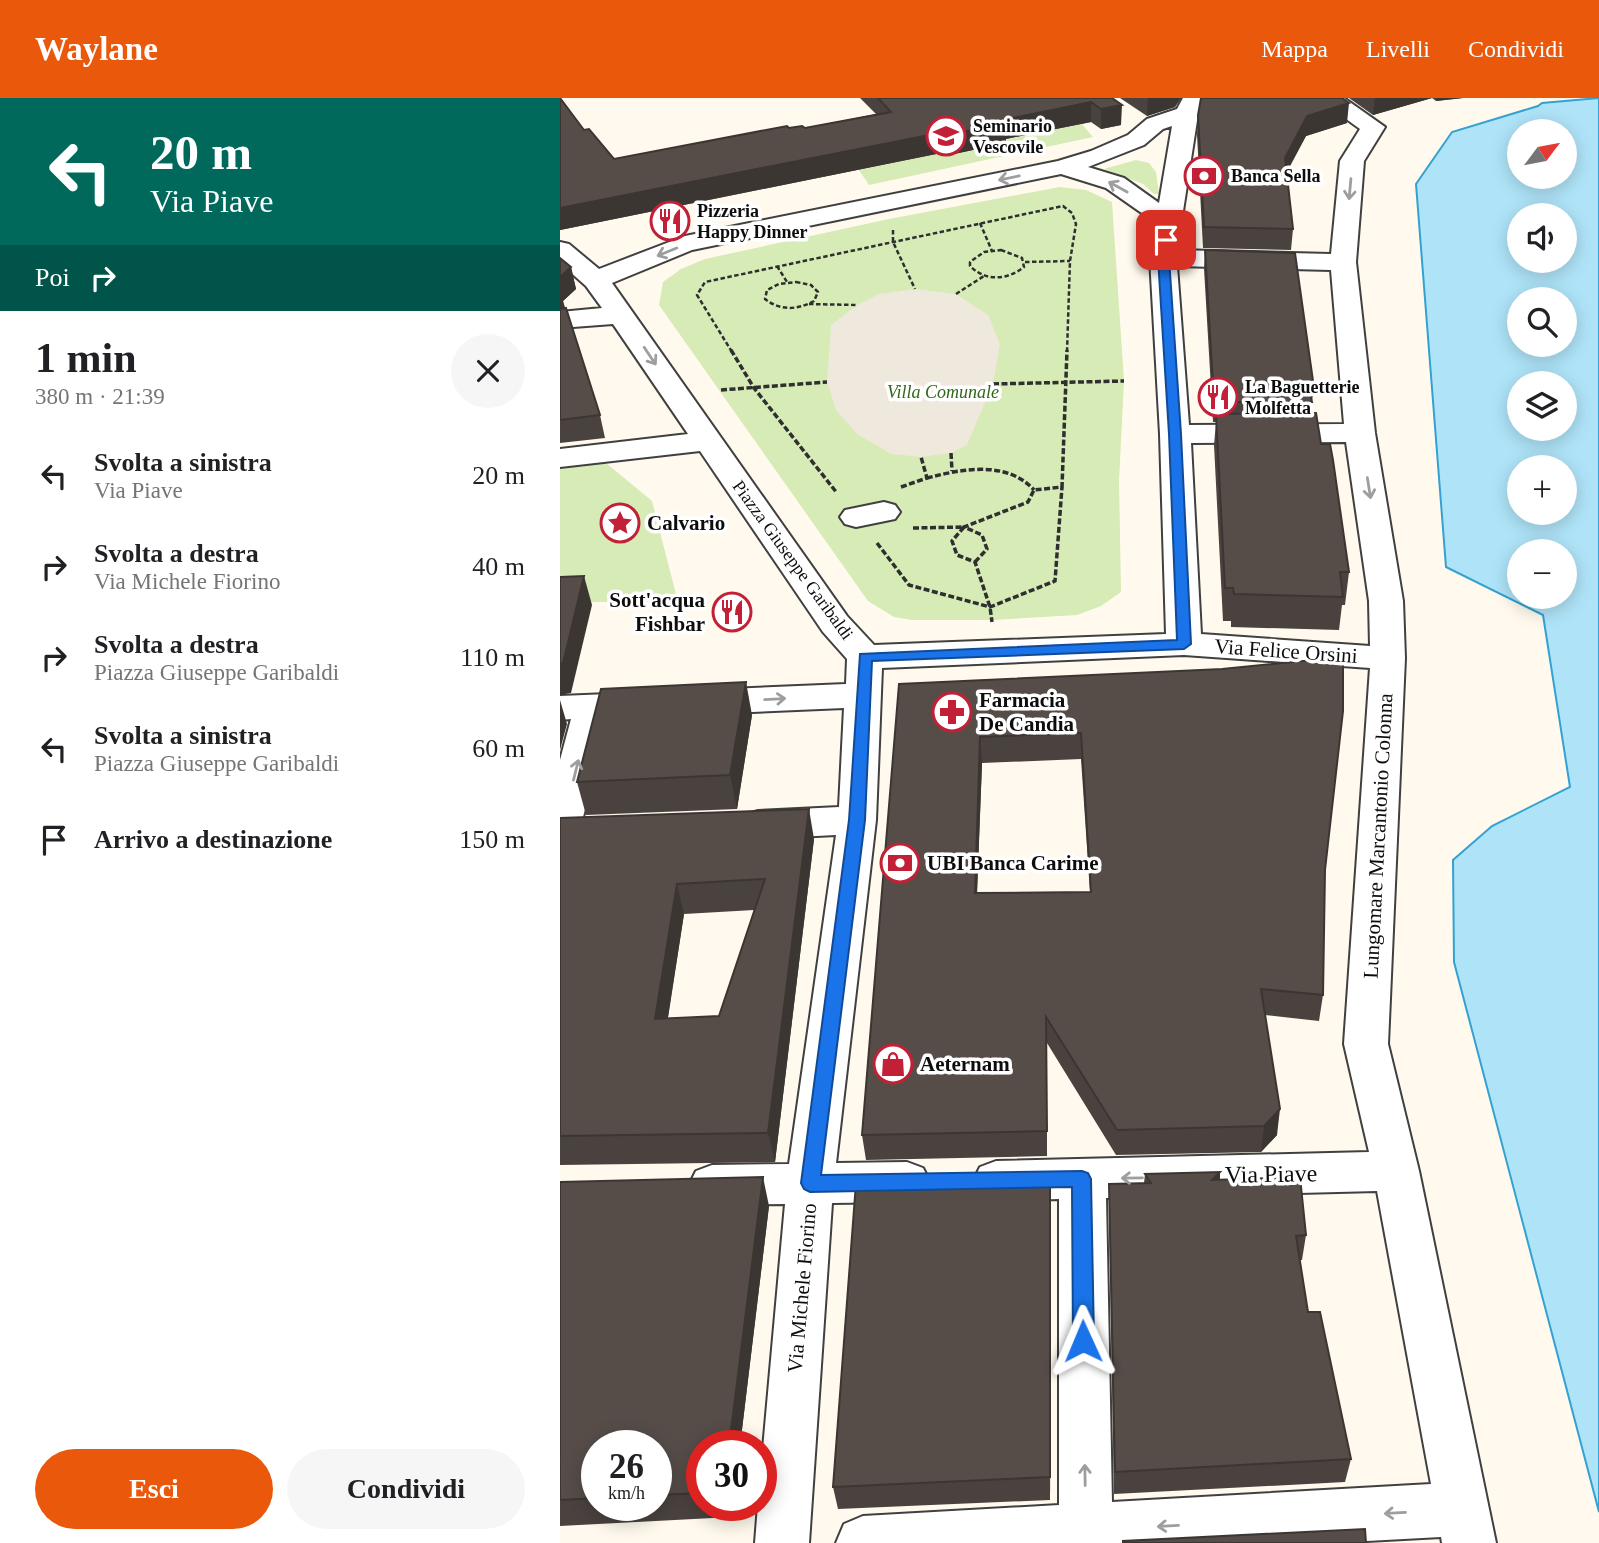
<!DOCTYPE html>
<html lang="it">
<meta charset="utf-8">
<style>
body{margin:0;font-family:"Times New Roman",serif;background:#f6f6f6;color:#202124;height:100vh;display:flex;flex-direction:column;font-size:26px;white-space:nowrap}
*{box-sizing:border-box;margin:0}
p{font-size:23px;color:#757577}
.icon{flex:none;width:38px;height:38px;fill:none;stroke:currentColor;stroke-width:2;stroke-linecap:round;stroke-linejoin:round}
.map{position:relative;flex:1;overflow:hidden}
.sheet{display:flex;flex-direction:column;background:#fff;width:560px}
.sheet>*{flex:none}
.top-card{background:#00695c;color:#fff;overflow:hidden}
.needle{width:46px;rotate:58deg}
.tools{position:absolute;left:947px;top:21px;display:grid;gap:14px}
.tools a{display:grid;place-items:center;width:70px;height:70px;border-radius:50%;background:#fff;box-shadow:0 4px 18px #0003;font-size:35px}
.speed{position:absolute;left:21px;top:1332px;display:flex;gap:14px;font-size:35px;font-weight:700;text-align:center}
.speed>*{display:grid;place-content:center;width:91px;height:91px;border-radius:50%;background:#fff;box-shadow:0 4px 18px #0003;line-height:1}
.speed small{font-size:18px;font-weight:400}
.speed .limit{border:10px solid #d22;background:#fff;color:#111}
.pin{position:absolute;display:grid;place-items:center;width:60px;height:60px;color:#fff;margin:-30px;border-radius:14px;box-shadow:0 4px 10px #0006}
.me{position:absolute;width:77px;margin:-38px;rotate:359deg;stroke-linejoin:round;filter:drop-shadow(0 0 5px #0008)}
.turn{display:flex;align-items:center;gap:24px;height:147px;padding:0 35px;font-size:32px}
.turn .icon{width:91px;height:91px;stroke-width:2.5}
.turn b{display:block;font-size:49px;line-height:60px}
.then{display:flex;align-items:center;height:66px;padding:0 35px;background:#0003;gap:14px;font-size:26px}
.round{display:grid;place-items:center;flex:none;width:74px;height:74px;border-radius:37px;background:#f6f6f6}
.overview{display:flex;align-items:center;justify-content:space-between;height:119px;padding:0 35px}
h1{font-size:42px;font-weight:600;line-height:52px}
.primary-button{display:flex;gap:14px;margin-top:auto;padding:14px 35px}
.primary-button a{flex:1;height:80px;border-radius:42px;background:#ea580c;color:#fff;font-size:28px;font-weight:600;line-height:80px;text-align:center}
.primary-button a+a{background:#f6f6f6;color:#202124}
ul{padding:0;list-style:none}
li{display:flex;align-items:center;gap:21px;height:91px;padding:0 35px}
li div{flex:1}
li b{display:block;font-size:26px}
li em{font-style:normal}
header{display:flex;align-items:center;gap:42px;box-sizing:border-box;height:98px;padding:0 35px;background:#ea580c;color:#fff}
header strong{font-size:33px}
nav{display:flex;gap:38px;margin-inline-start:auto;font-size:24px}
main{display:flex;flex:1;min-height:0}
.map>svg:first-child{display:block}
.green{fill:#d6ebb5}
.plaza{fill:#efe8dc}
.water{fill:#afe4f8;stroke:#34a1d2;stroke-width:2;fill-rule:evenodd}
.lines{fill:none;stroke-linecap:round;stroke-linejoin:round}
.minor-casing{stroke:#404040;stroke-width:4}
.path-far1{stroke:#2f2f2f;stroke-width:2.5;stroke-dasharray:4.5 2.5;stroke-linecap:butt}
.path{stroke:#2f2f2f;stroke-width:3.5;stroke-dasharray:6 2.5;stroke-linecap:butt}
.minor{fill:#fff;fill-rule:evenodd}
.wall{fill:#4a423f;fill-rule:evenodd}
.shaded-wall{fill:#3c3633}
.building{fill:#564d49;stroke:#3c3633;stroke-width:2;fill-rule:evenodd}
.oneway{stroke:#9e9e9e}
.route{fill:#1a73e8;stroke:#114b97;stroke-width:2}
.labels{text-anchor:middle;stroke-width:7;stroke-linejoin:round;paint-order:stroke}
.far-poi-label{font-size:18px;font-weight:bold;fill:#0d0d0d;stroke:#fff;text-anchor:start}
.far-park-label{font-size:18px;font-style:italic;fill:#32671b;stroke:#fff}
.far-street-label{font-size:18px;fill:#0d0d0d;stroke:#fff}
.poi-label{font-size:21px;font-weight:bold;fill:#0d0d0d;stroke:#fff;text-anchor:start}
.street-label{font-size:21px;fill:#0d0d0d;stroke:#fff}
.near-street-label{font-size:24px;fill:#0d0d0d;stroke:#fff}
</style>
<header>
<strong>Waylane</strong>
<nav><a>Mappa</a><a>Livelli</a><a>Condividi</a></nav>
</header>
<main>
<section class="sheet">
<div class="top-card">
<div class="turn"><svg class="icon" aria-label="left" viewBox="0 0 24 24"><path d="M17 20v-9H6M10 6l-5 5 5 5"/></svg><div><b>20 m</b>Via Piave</div></div>
<div class="then">Poi<svg class="icon" aria-label="right" viewBox="0 0 24 24"><path d="M7 20v-9h11M14 6l5 5-5 5"/></svg></div>
</div>
<div class="overview"><div><h1>1 min</h1><p>380 m · 21:39</p></div><a class="round"><svg class="icon" aria-label="close" viewBox="0 0 24 24"><path d="M6 6l12 12M18 6L6 18"/></svg></a></div>
<ul>
<li><svg class="icon" aria-label="left" viewBox="0 0 24 24"><path d="M17 20v-9H6M10 6l-5 5 5 5"/></svg><div><b>Svolta a sinistra</b><p>Via Piave</p></div><em>20 m</em></li>
<li><svg class="icon" aria-label="right" viewBox="0 0 24 24"><path d="M7 20v-9h11M14 6l5 5-5 5"/></svg><div><b>Svolta a destra</b><p>Via Michele Fiorino</p></div><em>40 m</em></li>
<li><svg class="icon" aria-label="right" viewBox="0 0 24 24"><path d="M7 20v-9h11M14 6l5 5-5 5"/></svg><div><b>Svolta a destra</b><p>Piazza Giuseppe Garibaldi</p></div><em>110 m</em></li>
<li><svg class="icon" aria-label="left" viewBox="0 0 24 24"><path d="M17 20v-9H6M10 6l-5 5 5 5"/></svg><div><b>Svolta a sinistra</b><p>Piazza Giuseppe Garibaldi</p></div><em>60 m</em></li>
<li><svg class="icon" aria-label="arrive" viewBox="0 0 24 24"><path d="M6 21V4h12l-3 4 3 4H6"/></svg><div><b>Arrivo a destinazione</b></div><em>150 m</em></li>
</ul>
<div class="primary-button"><a>Esci</a><a>Condividi</a></div>
</section>
<div class="map">
<svg width="1039" height="1445" viewBox="0 0 1039 1445">
<rect width="100%" height="100%" fill="#fffaed"/>
<!-- green -->
<g class="green">
<path d="M522,26l11,13 -224,48 -10,-15z"/>
<path d="M576,62l13,3 7,9 3,22h-5l-11,-10 -39,-15z"/>
<path d="M500,89l26,3 26,12 12,179 -5,100 2,111 -20,14 -24,9 -85,5h-80l-18,-3 -26,-16 -209,-296 4,-23 18,-13 24,-10 184,-40z"/>
<path d="M46,365l46,38 26,101h-118v-134z"/>
</g>
<!-- plaza -->
<path class="plaza" d="M355,191l41,5 32,21 12,29 -7,40 -26,61 -16,8 -30,4 -30,-3 -34,-20 -21,-24 -9,-28 4,-57 26,-20 22,-11z"/>
<!-- water -->
<path class="water" d="M1039,0v1414l-145,-550 -1,-102 39,-34 78,-39 -27,-172 -97,-48 -30,-383 36,-52 86,-26 4,-3zM959,33h45v46h-45zM959,117h45v46h-45zM959,201h45v46h-45zM959,285h45v46h-45zM959,369h45v46h-45zM959,453h45v46h-45z"/>
<g class="lines">
<defs>
<g id="minor">
<path d="M623,0h22l-7,16 -21,136 154,4 9,-93 20,-32 -43,-31h27l41,29 -21,34 -8,101 19,171 28,168 2,57 -17,386 31,127 77,372h-54l-1,-6 -111,6h-494l8,-19 19,-8 196,-11v-306l-63,2 -16,-6 -7,-14 7,-14 16,-6 373,-9 -25,-108 26,-376 -186,-13 -302,13 -6,152 -40,343 71,-1 16,6 7,14 -7,14 -16,6 -75,1 -23,340h-54l3,-38h3v-34l24,-267 -73,1 -16,-6 -7,-14 7,-14 16,-6 77,-1 47,-329 -78,4 -14,-4 -5,-10 5,-10 14,-4 81,-4 5,-99 -236,10 -29,115 -5,10 -14,4v-87l11,-41 -11,1v-24l286,-12 1,-25 -24,-27 -123,-181 -140,16v-18l128,-15 -75,-110 -53,4v-16l42,-4 -16,-22 -26,-23v-21l9,2 30,25 86,-33 373,-75 33,-10 37,-16 19,-16 30,-10zM612,28l-13,77 -35,-25 -36,-11 56,-22 19,-16zM501,76l45,14 50,35 -6,35 10,176 6,200 -292,11 -27,-29 -235,-333 80,-33zM617,168l154,4 13,154 -155,1zM786,344l23,159 1,45 -169,-12 -10,-191zM817,1093l54,293 -319,18 -6,-304z"/>
<path d="M324,404l11,3 5,7 -5,7 -39,8 -11,-3 -5,-7 5,-7z"/>
</g>
</defs>
<!-- minor casing -->
<use href="#minor" class="minor-casing"/>
<!-- path-far1 -->
<g class="path-far1">
<path d="M420,125l12,28"/>
<path d="M333,132v12l22,47"/>
<path d="M441,152l21,8 2,9c-17,13 -38,15 -54,-1v-4l14,-10z"/>
<path d="M465,164l45,-1"/>
<path d="M217,168l10,16"/>
<path d="M236,184l15,3 7,7 -4,9c-16,9 -34,10 -49,-2l2,-9 12,-6z"/>
<path d="M396,196l28,-18"/>
<path d="M249,206l48,1"/>
<path d="M172,254l-35,-57 8,-13 358,-76 9,7 4,11 -6,37 -3,91"/>
</g>
<!-- path -->
<g class="path">
<path d="M171,252l23,38 83,105"/>
<path d="M433,286l131,-3"/>
<path d="M161,292l106,-8"/>
<path d="M391,355l1,18"/>
<path d="M367,380c35,-9 80,-18 107,12"/>
<path d="M341,389l26,-9 -6,-21"/>
<path d="M353,430l51,-1 -12,14 5,14 18,7 15,45 2,15"/>
<path d="M317,445l32,42 81,22 65,-26 7,-94"/>
<path d="M415,464l12,-13 -5,-14 -18,-8 64,-25 6,-12 28,-3 5,-137"/>
</g>
<!-- minor -->
<use href="#minor" class="minor"/>
</g>
<!-- wall -->
<g class="wall">
<path d="M300,0h252l9,27 -20,4 -10,-7 -85,17v4l-52,11 -3,-3 -391,79 24,-100 30,29 175,-31h16l71,-14z"/>
<path d="M560,0h61l-6,9 -28,9z"/>
<path d="M789,0h114l-27,3 -4,-3 -59,17z"/>
<path d="M638,17l149,8 -41,13 -19,36 6,57 -2,21 -88,-2 -6,-113z"/>
<path d="M645,152l109,138 -4,25 11,31 28,128 -4,33h-3l-3,25 -108,-3v-6h-8l-9,-176 2,-23h-3l-9,-153z"/>
<path d="M0,160l11,9 5,22 -13,12 37,114 5,23 -45,5z"/>
<path d="M662,571l103,201 -2,125 -4,26 -54,-6 12,120 -16,17 -145,3 -69,-112v113l-181,4 -4,-25 37,-451zM521,661l9,133 -113,1 5,-130z"/>
<path d="M192,617l-15,94 -151,6 -9,-33z"/>
<path d="M0,720l254,21 -39,323 -215,3zM194,812l-35,106 -51,2 16,-104z"/>
<path d="M660,1074v8l86,55 -4,25h-2l8,52 43,147 -6,23 -231,12 -5,-285v-24l35,-2 1,-9z"/>
<path d="M487,1083l4,26 -1,293 -212,9 -5,-22z"/>
<path d="M0,1084l209,24 -29,240h-38v59h31l-1,12 -172,9zM37,1348h59v59h-59z"/>
</g>
<!-- shaded-wall -->
<g class="shaded-wall">
<path d="M588,0h33l-6,9 -28,9z"/>
<path d="M815,0h57l-59,17z"/>
<path d="M877,0h26l-27,3z"/>
<path d="M531,4v20l-85,17v4l-52,11 -1,-20 49,-14z"/>
<path d="M789,5l-2,20 -41,13 -23,42 2,-20 22,-42z"/>
<path d="M562,7l-1,20 -20,4v-20z"/>
<path d="M389,33l2,20 -391,79v-22z"/>
<path d="M11,169l5,22 -13,12 1,8 -4,2v-34z"/>
<path d="M24,478l8,29 -21,88 -11,2v-31z"/>
<path d="M186,584l6,33 -15,94 -7,-34z"/>
<path d="M0,602l7,24 -7,26z"/>
<path d="M420,639l2,26 -6,156 -1,-26z"/>
<path d="M249,711l5,30 -39,323 -7,-29z"/>
<path d="M117,786l7,30 -21,134 -8,-29z"/>
<path d="M720,1011l-3,26 -16,17 3,-26z"/>
<path d="M660,1074l-2,25 -6,-17z"/>
<path d="M203,1079l6,29 -29,240h-11z"/>
<path d="M490,1083l1,26 -1,293z"/>
<path d="M168,1407h5l-1,12z"/>
</g>
<!-- building -->
<g class="building">
<path d="M0,0l24,32 5,-1 25,30 173,-33 2,2 13,-2 3,2 86,-16 -13,-14h234l10,7 -21,4 -10,-7 -89,18 3,3 -52,11 -4,-3 -389,77z"/>
<path d="M641,0h141l7,5 -42,13 -22,42 8,71 -89,-2 -6,-112z"/>
<path d="M645,152l90,3 19,135h-5l3,14h-98z"/>
<path d="M0,160l11,9 -11,10z"/>
<path d="M6,210l34,107 -40,5v-111z"/>
<path d="M756,315l5,31h9l3,16 16,112h-9l3,25 -109,-3 -1,-6h-8l-9,-174z"/>
<path d="M24,478l-21,87 -3,1v-87z"/>
<path d="M783,559v54l-18,159 -2,125 -62,-6 19,120 -16,17 -147,4 -71,-113 1,114 -185,4 37,-451 323,-15zM521,635l10,159 -116,1 5,-156z"/>
<path d="M186,584l-16,93 -153,7 24,-93z"/>
<path d="M249,711l-41,324 -208,3v-318zM205,781l-46,137 -64,3 22,-135z"/>
<path d="M660,1074l-8,8 88,-3 6,58 -10,1 12,76h12l31,147 -236,13 -6,-288 42,-1 -6,-9z"/>
<path d="M487,1078v5h3v296l-217,10 23,-304 3,-4z"/>
<path d="M203,1079l-34,269h-27v47l-46,2v-49h-59v52l-37,2v-318z"/>
<path d="M805,1431l1,14h-243v-2z"/>
</g>
<!-- one-way arrows -->
<defs><path id="oneway-shaft" d="M-6 0H5M1.5-3L5.5 0L1.5 3" fill="none" stroke-width="1.6" stroke-linecap="round" stroke-linejoin="round" transform="scale(1.75)"/></defs>
<g class="oneway">
<use href="#oneway-shaft" transform="translate(449 80) rotate(168)"/>
<use href="#oneway-shaft" transform="translate(558 89) rotate(-151)"/>
<use href="#oneway-shaft" transform="translate(790 91) rotate(95)"/>
<use href="#oneway-shaft" transform="translate(107 154) rotate(158)"/>
<use href="#oneway-shaft" transform="translate(90 258) rotate(56)"/>
<use href="#oneway-shaft" transform="translate(809 390) rotate(81)"/>
<use href="#oneway-shaft" transform="translate(215 601) rotate(-3)"/>
<use href="#oneway-shaft" transform="translate(16 672) rotate(-76)"/>
<use href="#oneway-shaft" transform="translate(572 1080) rotate(179)"/>
<use href="#oneway-shaft" transform="translate(525 1377) rotate(-91)"/>
<use href="#oneway-shaft" transform="translate(835 1415) rotate(177)"/>
<use href="#oneway-shaft" transform="translate(608 1428) rotate(177)"/>
</g>
<!-- route -->
<path class="route" d="M602,139l9,3 -2,18 12,176 10,210 -7,5 -312,12 -7,159 -44,355 261,-4 6,2 3,6 3,162 -3,7 -8,3 -7,-3 -3,-7 -1,-154 -262,5 -6,-3 -3,-6 48,-363 11,-166 317,-14 -8,-206 -11,-176z"/>
<!-- icons -->
<defs>
<symbol id="university-ring" viewBox="-11 -11 22 22"><circle r="9.5" fill="#fff" stroke="#c22037" stroke-width="1.5"/><path d="M0-5L7-2L0 1L-7-2ZM-4 1L0 2.5L4 1V4Q0 6-4 4Z" fill="#c22037"/></symbol>
<symbol id="bank-ring" viewBox="-11 -11 22 22"><circle r="9.5" fill="#fff" stroke="#c22037" stroke-width="1.5"/><path d="M-6-4H6V4H-6ZM0-2.3a2.3 2.3 0 1 0 0 4.6a2.3 2.3 0 1 0 0-4.6Z" fill="#c22037"/></symbol>
<symbol id="restaurant-ring" viewBox="-11 -11 22 22"><circle r="9.5" fill="#fff" stroke="#c22037" stroke-width="1.5"/><path d="M-5-6h1v4h1v-4h1v4h1v-4h1v5L-1.5 .5V6h-2V.5L-5-1ZM5-6V6H3V1.5H1.5Q1.5-4 5-6Z" fill="#c22037"/></symbol>
<symbol id="sight-ring" viewBox="-11 -11 22 22"><circle r="9.5" fill="#fff" stroke="#c22037" stroke-width="1.5"/><path d="M0-6L1.8-2.2L6-1.7L2.9 1.2L3.7 5.4L0 3.3L-3.7 5.4L-2.9 1.2L-6-1.7L-1.8-2.2Z" fill="#c22037"/></symbol>
<symbol id="pharmacy-ring" viewBox="-11 -11 22 22"><circle r="9.5" fill="#fff" stroke="#c22037" stroke-width="1.5"/><path d="M-2-6h4v4h4v4h-4v4h-4v-4h-4v-4h4Z" fill="#c22037"/></symbol>
<symbol id="shop-ring" viewBox="-11 -11 22 22"><circle r="9.5" fill="#fff" stroke="#c22037" stroke-width="1.5"/><path d="M-5-2.5h2.3a2.7 3.5 0 0 1 5.4 0H5L5.5 6h-11ZM-1.5-2.5h3a1.5 2.3 0 0 0-3 0Z" fill="#c22037"/></symbol>
</defs>
<g fill-rule="evenodd">
<use href="#university-ring" x="364" y="16" width="44" height="44"/>
<use href="#bank-ring" x="622" y="56" width="44" height="44"/>
<use href="#restaurant-ring" x="88" y="101" width="44" height="44"/>
<use href="#restaurant-ring" x="636" y="277" width="44" height="44"/>
<use href="#sight-ring" x="38" y="403" width="44" height="44"/>
<use href="#restaurant-ring" x="150" y="492" width="44" height="44"/>
<use href="#pharmacy-ring" x="370" y="592" width="44" height="44"/>
<use href="#bank-ring" x="318" y="743" width="44" height="44"/>
<use href="#shop-ring" x="311" y="944" width="44" height="44"/>
</g>
<g class="labels">
<!-- far-poi labels -->
<g class="far-poi-label">
<text x="413" y="34">Seminario<tspan x="413" dy="21">Vescovile</tspan></text>
<text x="671" y="84">Banca Sella</text>
<text x="137" y="119">Pizzeria<tspan x="137" dy="21">Happy Dinner</tspan></text>
<text x="685" y="295">La Baguetterie<tspan x="685" dy="21">Molfetta</tspan></text>
</g>
<!-- far-park labels -->
<g class="far-park-label">
<text x="383" y="300">Villa Comunale</text>
</g>
<!-- far-street labels -->
<g class="far-street-label">
<text transform="translate(233 462) rotate(54)" y="6">Piazza Giuseppe Garibaldi</text>
</g>
<!-- poi labels -->
<g class="poi-label">
<text x="87" y="432">Calvario</text>
<text x="145" y="509" text-anchor="end">Sott'acqua<tspan x="145" dy="24">Fishbar</tspan></text>
<text x="419" y="609">Farmacia<tspan x="419" dy="24">De Candia</tspan></text>
<text x="367" y="772">UBI Banca Carime</text>
<text x="360" y="973">Aeternam</text>
</g>
<!-- street labels -->
<g class="street-label">
<text transform="translate(726 553) rotate(4)" y="7">Via Felice Orsini</text>
<text transform="translate(818 738) rotate(-87)" y="7">Lungomare Marcantonio Colonna</text>
<text transform="translate(242 1190) rotate(-85)" y="7">Via Michele Fiorino</text>
</g>
<!-- near-street labels -->
<g class="near-street-label">
<text transform="translate(711 1076) rotate(-1)" y="8">Via Piave</text>
</g>
</g>
</svg>
<div class="tools">
<a><svg class="needle" viewBox="-14 -14 28 28"><path d="M0-13l5 13h-10z" fill="#e53935"/><path d="M0 13l5-13h-10z" fill="#757577"/></svg></a>
<a><svg class="icon" aria-label="sound" viewBox="0 0 24 24"><path d="M4 9h4l5-4v14l-5-4H4zM17 9q2 3 0 6"/></svg></a>
<a><svg class="icon" aria-label="search" viewBox="0 0 24 24"><circle cx="10" cy="10" r="6"/><path d="M15 15l6 6"/></svg></a>
<a><svg class="icon" aria-label="layers" viewBox="0 0 24 24"><path d="M12 4l9 5-9 5-9-5zM3 14l9 5 9-5"/></svg></a>
<a>+</a>
<a>−</a>
</div>
<div class="speed"><div>26<small>km/h</small></div><div class="limit">30</div></div>
<div class="pin" style="left:606px;top:142px;background:#d93025"><svg class="icon" aria-label="arrive" viewBox="0 0 24 24"><path d="M6 21V4h12l-3 4 3 4H6"/></svg></div>
<svg class="me" style="left:523px;top:1243px" viewBox="-20 -20 40 40"><path d="M0-17L14 15 0 8-14 15z" fill="#1a73e8" stroke="#fff" stroke-width="4"/></svg>
</div>
</main>
